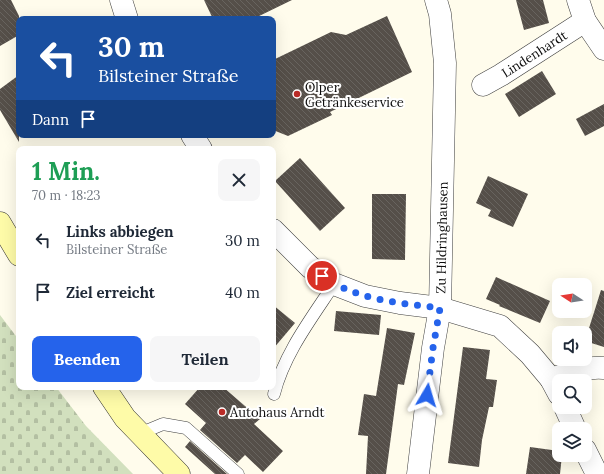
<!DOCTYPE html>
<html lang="de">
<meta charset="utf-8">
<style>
body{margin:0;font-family:Lora,serif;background:#f6f6f7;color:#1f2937;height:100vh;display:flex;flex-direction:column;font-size:15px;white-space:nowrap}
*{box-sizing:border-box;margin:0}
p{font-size:13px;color:#747a83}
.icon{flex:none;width:22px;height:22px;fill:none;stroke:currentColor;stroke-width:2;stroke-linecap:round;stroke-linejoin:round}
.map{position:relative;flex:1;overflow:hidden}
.details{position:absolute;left:16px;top:146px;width:260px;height:244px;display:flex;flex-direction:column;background:#fff;border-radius:8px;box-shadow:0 4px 16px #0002}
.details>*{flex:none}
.banner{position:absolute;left:16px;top:16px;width:260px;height:122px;border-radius:8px;box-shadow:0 4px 16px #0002;background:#1a4fa0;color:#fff;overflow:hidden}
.needle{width:26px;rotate:282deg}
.controls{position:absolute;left:552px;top:278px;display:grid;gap:8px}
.controls a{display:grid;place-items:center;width:40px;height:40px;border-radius:8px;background:#fff;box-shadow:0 4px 16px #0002;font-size:20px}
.pin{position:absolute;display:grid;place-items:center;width:34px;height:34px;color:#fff;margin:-17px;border:2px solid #fff;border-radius:50%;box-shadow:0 1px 4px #0007}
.me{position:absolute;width:44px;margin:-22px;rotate:7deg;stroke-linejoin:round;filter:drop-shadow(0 0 3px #0008)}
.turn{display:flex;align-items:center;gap:14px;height:84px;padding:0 16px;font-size:18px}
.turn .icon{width:52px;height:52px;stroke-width:2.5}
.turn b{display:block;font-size:28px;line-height:34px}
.then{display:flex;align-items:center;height:38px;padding:0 16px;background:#0003;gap:8px;font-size:15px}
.round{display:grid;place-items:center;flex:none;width:42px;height:42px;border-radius:8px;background:#f6f6f7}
.overview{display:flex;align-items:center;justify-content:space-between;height:68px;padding:0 16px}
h1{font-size:24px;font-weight:700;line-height:30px;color:#1e9e55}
.action{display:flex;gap:8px;margin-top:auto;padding:8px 16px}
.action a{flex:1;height:46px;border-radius:8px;background:#2563eb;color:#fff;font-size:16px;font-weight:700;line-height:46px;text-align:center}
.action a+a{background:#f6f6f7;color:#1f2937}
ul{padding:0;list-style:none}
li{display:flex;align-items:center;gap:12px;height:52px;padding:0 16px}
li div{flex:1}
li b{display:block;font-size:15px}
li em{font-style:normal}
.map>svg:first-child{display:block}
.cemetery{fill:url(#cemetery-stones)}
.building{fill:url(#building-back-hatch)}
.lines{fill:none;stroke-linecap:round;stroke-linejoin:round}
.lane-casing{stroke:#3f3f3f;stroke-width:13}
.street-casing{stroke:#3f3f3f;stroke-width:23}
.secondary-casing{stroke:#2e2e2e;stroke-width:23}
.lane{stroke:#fff;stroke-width:12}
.street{stroke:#fff;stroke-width:22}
.secondary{stroke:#fefba8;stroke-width:22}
.route{stroke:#2563eb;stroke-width:7;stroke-dasharray:0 12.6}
.poi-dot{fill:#ba2b27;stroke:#fff;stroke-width:1.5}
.labels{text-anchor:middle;stroke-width:4;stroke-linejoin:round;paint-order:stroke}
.street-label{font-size:13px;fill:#0c0c0c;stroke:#fff}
.poi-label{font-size:13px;fill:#0c0c0c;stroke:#fff;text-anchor:start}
</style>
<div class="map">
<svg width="604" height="474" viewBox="0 0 604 474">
<defs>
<pattern id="cemetery-stones" width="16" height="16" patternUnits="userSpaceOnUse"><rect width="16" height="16" fill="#d2e0be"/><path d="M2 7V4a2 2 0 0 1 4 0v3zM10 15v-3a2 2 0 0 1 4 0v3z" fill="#b3bfa2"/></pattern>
<pattern id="building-back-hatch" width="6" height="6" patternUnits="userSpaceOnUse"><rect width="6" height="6" fill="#554f49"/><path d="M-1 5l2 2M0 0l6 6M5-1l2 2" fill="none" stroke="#68645f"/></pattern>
</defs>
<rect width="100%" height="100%" fill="#fffcec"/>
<!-- cemetery -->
<path class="cemetery" d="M0,315l19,25v47h37l30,39 47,48h-133z"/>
<!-- building -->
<g class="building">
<path d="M0,0h11l8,16v19l-19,11z"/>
<path d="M204,0h88l-39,19h-40z"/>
<path d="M516,0h27l6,23 -25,7z"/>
<path d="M387,16l25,56 -82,40 2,3 -44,21 -15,-6v-70l58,-28 15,3z"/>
<path d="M542,71l14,23 -37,23 -14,-23z"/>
<path d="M19,75v67l-19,-32v-21z"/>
<path d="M604,104v22l-19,10 -9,-17z"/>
<path d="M300,158l45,50 -25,23 -45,-50z"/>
<path d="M488,176l40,18 -15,33 -25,-11 3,-6 -15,-7z"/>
<path d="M372,194h34l-1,66 -33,-1z"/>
<path d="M496,277l54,24 -10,22 -41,-17 1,-1 -14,-6z"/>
<path d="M601,290l3,1v56l-19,-6z"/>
<path d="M273,305l22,18 -22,26z"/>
<path d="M336,311l45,4 -2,20 -45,-4z"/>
<path d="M387,328l28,5 -11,52 -6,-1 -12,90h-20l2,-38 -10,-1 6,-41 12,2z"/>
<path d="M463,347l27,3 -4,29 11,1 -4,27h-4l-7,33 -3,27 -31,-4z"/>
<path d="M200,387h23l37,32 -6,5 29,27 -20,21 -18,-17 -8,8 -37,-33 6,-7 -21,-19z"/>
<path d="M190,441l37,33h-12l-30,-27z"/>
<path d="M530,447l29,4v4h3l-2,19h-34z"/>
</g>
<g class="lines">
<defs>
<g id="lane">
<path d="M274,394c10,-40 37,-75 60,-110"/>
<path d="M139,434l24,-10 23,4 52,46"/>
</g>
<g id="street">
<path d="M121,0l6,19"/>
<path d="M578,0l7,21 19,28"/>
<path id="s1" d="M483,85l18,-10 84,-54"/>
<path d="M192,135l9,14"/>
<path d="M273,230l37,37 24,17 31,12 35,7 40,5 60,18 30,28 21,25 8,15"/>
<path d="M551,379c16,-5 36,-13 53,-11"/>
<path d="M565,407l10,22"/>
<path d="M585,450l12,24"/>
<path id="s2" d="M418,474l15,-126 7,-40 5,-245 -5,-49 -4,-14"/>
</g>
<g id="secondary">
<path d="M0,223l19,32"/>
<path d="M104,387l21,31 54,56"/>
</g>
</defs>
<!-- lane casing -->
<use href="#lane" class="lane-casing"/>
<!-- street casing -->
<use href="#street" class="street-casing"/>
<!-- secondary casing -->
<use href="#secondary" class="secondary-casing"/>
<!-- lane -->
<use href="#lane" class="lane"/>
<!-- street -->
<use href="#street" class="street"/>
<!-- secondary -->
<use href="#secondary" class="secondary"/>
</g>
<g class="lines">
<!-- route -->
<path class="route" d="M322,276c34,24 78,27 118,32l-7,40 -6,47"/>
</g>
<!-- markers -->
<g class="poi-dot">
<circle cx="297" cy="94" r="4"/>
<circle cx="222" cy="412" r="4"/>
</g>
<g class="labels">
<!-- street labels -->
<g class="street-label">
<text dy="5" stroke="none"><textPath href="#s1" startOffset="60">Lindenhardt</textPath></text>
<text dy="5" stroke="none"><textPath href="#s2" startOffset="238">Zu Hildringhausen</textPath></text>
</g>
<!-- poi labels -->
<g class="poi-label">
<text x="305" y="92">Olper<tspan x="305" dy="15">Getränkeservice</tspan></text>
<text x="230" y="417">Autohaus Arndt</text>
</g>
</g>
</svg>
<div class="controls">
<a><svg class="needle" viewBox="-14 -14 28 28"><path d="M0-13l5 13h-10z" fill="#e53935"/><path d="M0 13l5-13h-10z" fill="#747a83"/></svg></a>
<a><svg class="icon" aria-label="sound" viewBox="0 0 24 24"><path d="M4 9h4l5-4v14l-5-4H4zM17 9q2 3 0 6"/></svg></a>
<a><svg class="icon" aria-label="search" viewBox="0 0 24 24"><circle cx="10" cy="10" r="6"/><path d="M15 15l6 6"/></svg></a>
<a><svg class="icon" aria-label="layers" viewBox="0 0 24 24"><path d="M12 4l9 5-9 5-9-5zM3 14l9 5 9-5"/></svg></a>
</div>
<div class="pin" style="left:322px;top:276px;background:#d93025"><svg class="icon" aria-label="arrive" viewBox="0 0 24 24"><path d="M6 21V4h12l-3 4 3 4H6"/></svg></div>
<svg class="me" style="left:427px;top:395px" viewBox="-20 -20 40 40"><path d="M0-17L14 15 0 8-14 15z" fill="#2563eb" stroke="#fff" stroke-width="4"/></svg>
<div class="banner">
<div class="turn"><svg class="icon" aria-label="left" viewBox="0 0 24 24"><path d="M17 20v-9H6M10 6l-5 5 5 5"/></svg><div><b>30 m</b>Bilsteiner Straße</div></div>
<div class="then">Dann<svg class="icon" aria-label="arrive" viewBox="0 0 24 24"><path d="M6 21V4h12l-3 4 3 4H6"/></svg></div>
</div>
<section class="details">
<div class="overview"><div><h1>1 Min.</h1><p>70 m · 18:23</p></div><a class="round"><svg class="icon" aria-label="close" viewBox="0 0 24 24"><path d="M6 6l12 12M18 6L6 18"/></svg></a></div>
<ul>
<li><svg class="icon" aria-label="left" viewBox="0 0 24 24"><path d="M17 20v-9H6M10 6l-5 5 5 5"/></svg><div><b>Links abbiegen</b><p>Bilsteiner Straße</p></div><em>30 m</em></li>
<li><svg class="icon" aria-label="arrive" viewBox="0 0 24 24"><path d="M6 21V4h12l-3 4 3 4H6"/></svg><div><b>Ziel erreicht</b></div><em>40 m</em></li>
</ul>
<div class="action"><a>Beenden</a><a>Teilen</a></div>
</section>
</div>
